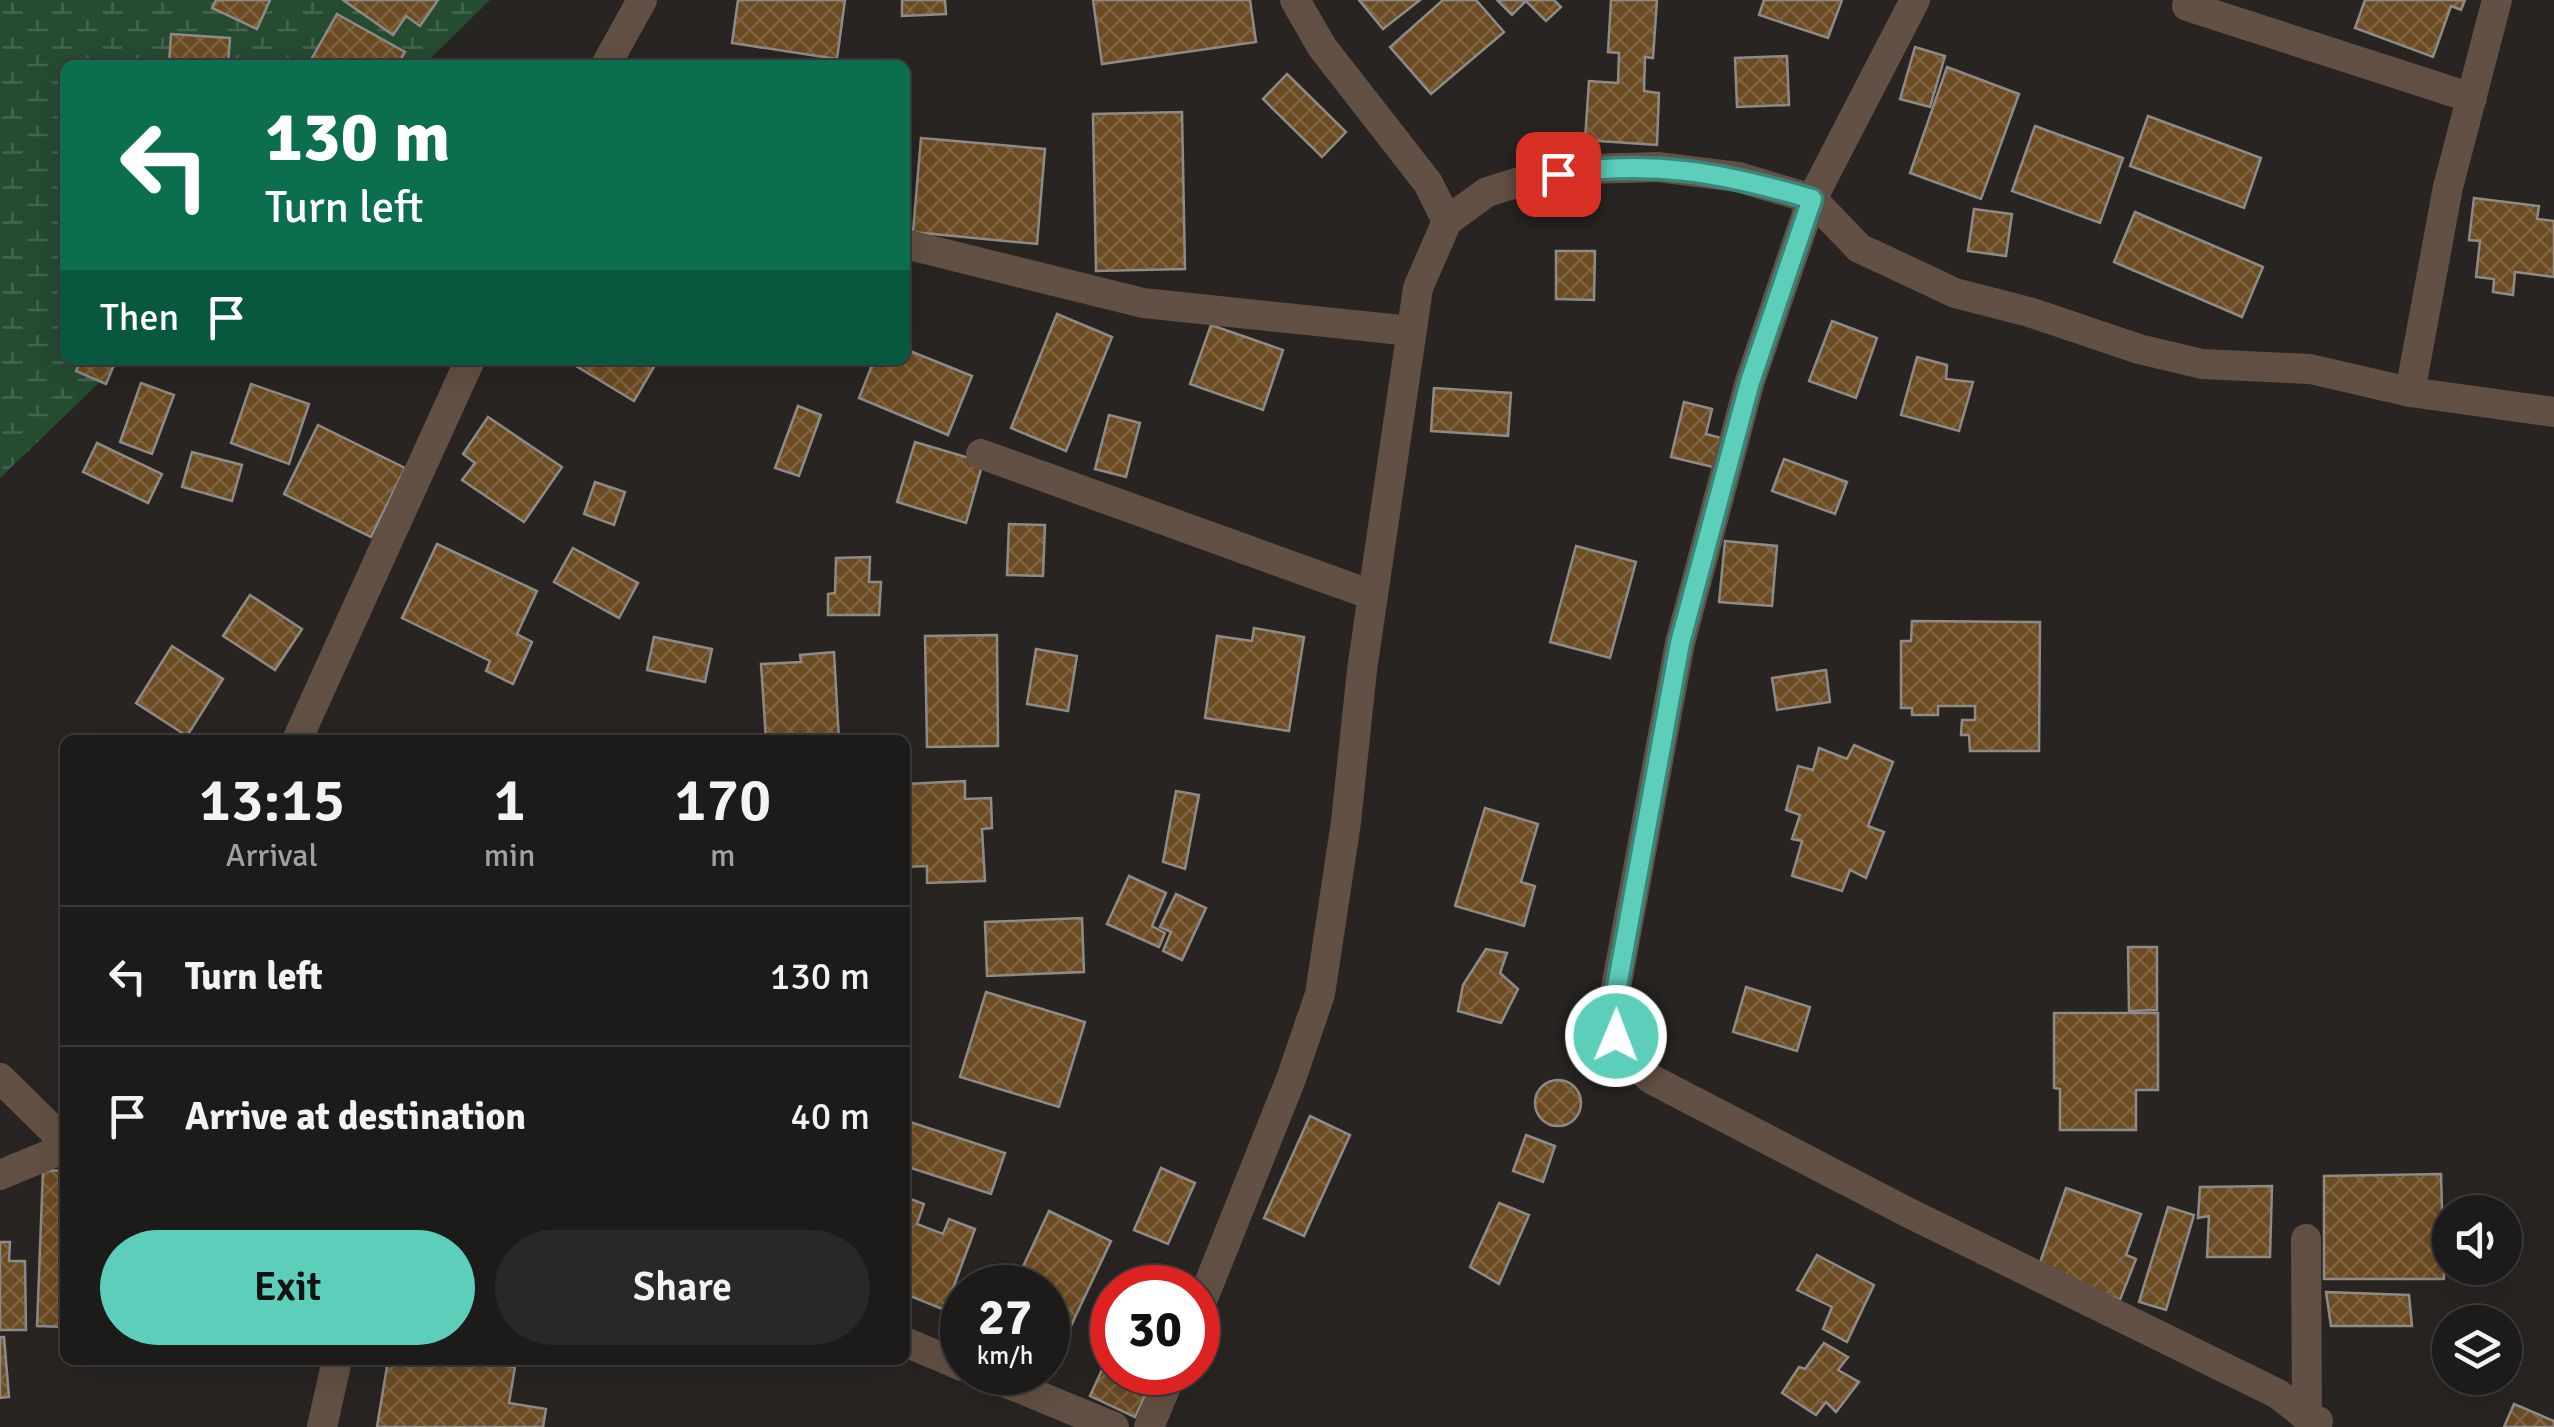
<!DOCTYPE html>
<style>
body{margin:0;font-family:Signika,sans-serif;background:#2a2827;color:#f1f3f6;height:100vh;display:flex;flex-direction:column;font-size:38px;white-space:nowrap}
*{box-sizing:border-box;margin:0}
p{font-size:32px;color:#a0a1a2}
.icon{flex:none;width:55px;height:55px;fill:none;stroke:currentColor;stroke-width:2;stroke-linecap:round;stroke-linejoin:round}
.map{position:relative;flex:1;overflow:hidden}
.details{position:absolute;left:60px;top:735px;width:850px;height:630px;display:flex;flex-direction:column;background:#1d1b1a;border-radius:15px;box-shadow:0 10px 40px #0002,0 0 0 2px #3b3939}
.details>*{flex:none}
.hud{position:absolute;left:60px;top:60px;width:850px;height:305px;border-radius:15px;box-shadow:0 10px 40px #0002,0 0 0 2px #3b3939;background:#0b6e4f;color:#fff;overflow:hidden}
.fabs{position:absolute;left:2432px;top:1195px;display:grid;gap:20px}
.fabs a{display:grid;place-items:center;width:90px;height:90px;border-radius:50%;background:#1d1b1a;box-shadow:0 10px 40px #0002,0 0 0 2px #3b3939;font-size:50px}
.speed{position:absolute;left:940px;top:1265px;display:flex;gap:20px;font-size:50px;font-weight:700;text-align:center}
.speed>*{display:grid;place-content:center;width:130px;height:130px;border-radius:50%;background:#1d1b1a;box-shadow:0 10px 40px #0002,0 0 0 2px #3b3939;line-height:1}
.speed small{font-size:25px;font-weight:400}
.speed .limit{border:15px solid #d22;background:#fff;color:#111}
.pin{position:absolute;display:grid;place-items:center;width:85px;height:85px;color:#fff;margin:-42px;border-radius:20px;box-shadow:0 5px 15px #0006}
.me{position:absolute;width:110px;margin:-55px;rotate:1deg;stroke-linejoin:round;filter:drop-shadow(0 0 8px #0008)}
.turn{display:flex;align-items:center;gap:35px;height:210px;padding:0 40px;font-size:45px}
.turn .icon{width:130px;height:130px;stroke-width:2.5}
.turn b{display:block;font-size:70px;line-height:85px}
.then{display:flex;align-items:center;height:95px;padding:0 40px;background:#0003;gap:20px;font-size:38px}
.eta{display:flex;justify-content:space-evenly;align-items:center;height:170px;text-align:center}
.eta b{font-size:60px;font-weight:600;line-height:70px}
.primary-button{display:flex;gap:20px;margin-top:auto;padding:20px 40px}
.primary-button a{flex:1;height:115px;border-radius:60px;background:#5cceba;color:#111;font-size:40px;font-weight:600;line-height:115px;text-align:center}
.primary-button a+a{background:#2a2827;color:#f1f3f6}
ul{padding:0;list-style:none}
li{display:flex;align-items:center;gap:30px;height:140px;padding:0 40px;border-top:2px solid #3b3939}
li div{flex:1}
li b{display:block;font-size:38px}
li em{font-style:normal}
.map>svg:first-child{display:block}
.wetland{fill:url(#wetland-marsh)}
.building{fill:url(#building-cross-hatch);stroke:#8d8a87;stroke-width:2.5}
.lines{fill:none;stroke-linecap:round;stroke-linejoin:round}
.minor{stroke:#635044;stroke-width:30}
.route-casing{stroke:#3c8679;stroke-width:25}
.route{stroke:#5cceba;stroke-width:18}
</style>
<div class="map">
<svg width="2554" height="1427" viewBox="0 0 2554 1427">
<defs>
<pattern id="wetland-marsh" width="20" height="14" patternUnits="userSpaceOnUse" patternTransform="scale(2.5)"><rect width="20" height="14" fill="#254b31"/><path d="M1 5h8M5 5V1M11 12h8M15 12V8" fill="none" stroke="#44644e"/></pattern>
<pattern id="building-cross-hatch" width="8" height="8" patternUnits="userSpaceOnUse" patternTransform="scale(2.5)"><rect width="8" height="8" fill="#6b4b22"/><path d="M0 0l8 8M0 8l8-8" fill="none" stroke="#806441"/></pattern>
</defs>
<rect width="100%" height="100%" fill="#272422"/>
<!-- wetland -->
<path class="wetland" d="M0,0h490l-66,65h-359v295h58l-123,118z"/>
<!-- building -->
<g class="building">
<path d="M216,0h54l-13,29 -45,-21z"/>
<path d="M343,0h95l-18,26 -14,-10 -13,19z"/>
<path d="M738,0h107l-8,59 -105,-16z"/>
<path d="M902,0h43l1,14 -44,2z"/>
<path d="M1093,0h157l6,42 -154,22z"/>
<path d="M1359,0h61l-37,29z"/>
<path d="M1443,0h33l28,32 -73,62 -41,-47z"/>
<path d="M1497,0h57l7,7 -15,14 -20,-20 -14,14z"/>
<path d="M1611,0h46l-4,58 -8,-1 -1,34 15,2 -2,52 -72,-5 4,-59 29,2 1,-30 -11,-1z"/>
<path d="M1764,0h78l-14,38 -69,-23z"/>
<path d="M2365,0h100l-4,10 -10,-4 -18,51 -78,-29z"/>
<path d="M337,14l68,38 -8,13h-89z"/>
<path d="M171,34l59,4 -2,27h-59z"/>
<path d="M1915,47l30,9 -15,51 -30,-8z"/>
<path d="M1787,56l2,49 -52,2 -2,-49z"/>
<path d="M1947,67l72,27 -38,105 -71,-26z"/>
<path d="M1287,74l59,58 -24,25 -59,-58z"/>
<path d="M1182,112l3,157 -89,2 -3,-157z"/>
<path d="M2148,116l113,42 -17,50 -114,-42z"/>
<path d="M2035,126l88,32 -23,65 -88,-32z"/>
<path d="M921,138l124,11 -8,95 -124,-12z"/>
<path d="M2474,198l65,8 -2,13 17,2v56l-39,-5 -2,23 -20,-3 1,-13 -18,-2 4,-36 -11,-1z"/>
<path d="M1974,209l38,5 -6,42 -38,-5z"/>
<path d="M2135,212l128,55 -21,50 -128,-55z"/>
<path d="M1556,251h39l-1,49 -38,-1z"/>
<path d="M1057,314l55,23 -46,114 -55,-23z"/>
<path d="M1832,321l45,17 -21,60 -47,-17z"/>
<path d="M1211,325l72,25 -20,60 -73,-26z"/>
<path d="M905,349l67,27 -24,59 -89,-37 15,-38h31z"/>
<path d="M1917,357l30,8 -1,14 27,3 -14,49 -58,-16z"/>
<path d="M81,360h35l-10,24 -30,-13z"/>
<path d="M566,360h92l-24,41z"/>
<path d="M141,383l33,12 -22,59 -32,-12z"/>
<path d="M251,384l58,20 -20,60 -58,-21z"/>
<path d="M1434,388l77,5 -3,43 -77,-5z"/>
<path d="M1684,402l28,7 -6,25 15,4 -8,29 -42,-10z"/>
<path d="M798,406l23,9 -22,61 -24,-8z"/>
<path d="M1109,415l31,8 -14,54 -31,-8z"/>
<path d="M488,417l74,50 -38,55 -62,-42 13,-17 -12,-9z"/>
<path d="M318,425l87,43 -34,69 -87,-43z"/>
<path d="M915,442l68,20 -17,61 -69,-21z"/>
<path d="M97,443l65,31 -14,29 -65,-31z"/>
<path d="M192,452l50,13 -10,36 -50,-14z"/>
<path d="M1784,459l63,23 -12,32 -63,-23z"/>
<path d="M595,482l30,10 -11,33 -30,-11z"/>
<path d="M1009,524l36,1 -2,51 -36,-1z"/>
<path d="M1725,541l52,5 -5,60 -53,-4z"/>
<path d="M437,544l100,47 -20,43 15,8 -19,42 -27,-13 4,-10 -88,-43z"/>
<path d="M1576,546l60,16 -26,96 -60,-16z"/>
<path d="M573,548l65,35 -19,35 -65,-36z"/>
<path d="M870,557l-1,25h12l-2,33h-51v-21l7,-1 1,-35z"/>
<path d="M250,595l52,34 -27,41 -52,-34z"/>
<path d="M1912,621l128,1 -1,129h-69l-1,-16h-8l1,-15h13v-14h-37v9h-26v-7h-11v-67h10z"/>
<path d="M1254,628l50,9 -15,94 -84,-13 12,-82 35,5z"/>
<path d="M997,635l1,111 -71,1 -2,-111z"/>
<path d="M654,637l58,12 -7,33 -58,-12z"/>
<path d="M172,646l51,33 -36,57 -51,-33z"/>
<path d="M1036,649l41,7 -9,55 -41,-7z"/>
<path d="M834,652l5,88h-73l-5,-76 40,-2 -1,-7z"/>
<path d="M1826,670l4,32 -53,8 -5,-32z"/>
<path d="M1854,745l39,17 -25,64 16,6 -18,46 -16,-8 -8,21 -50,-15 10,-35 -10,-2 8,-24 -14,-5 12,-44 15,4 6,-22 28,11z"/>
<path d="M965,781v18l26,-1 1,30 -10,1 3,52 -58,2v-17l-22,1v-83z"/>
<path d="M1176,791l23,4 -14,74 -22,-7z"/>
<path d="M1485,808l53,16 -17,58 14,4 -11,40 -69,-20z"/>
<path d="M1129,876l37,17 -14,33 13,7 -6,14 -52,-23z"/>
<path d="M1176,894l30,14 -24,52 -19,-9 8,-19 -11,-5z"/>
<path d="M1082,918l2,54 -97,4 -2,-54z"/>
<path d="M2128,947h29v63l-28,1z"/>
<path d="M1486,949l21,4 -7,20 18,16 -17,34 -43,-12 5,-26z"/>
<path d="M1746,987l64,20 -13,44 -64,-19z"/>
<path d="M986,992l99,30 -26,85 -99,-30z"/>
<path d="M2054,1013h104v77h-22v40h-76v-41l-6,-1z"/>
<circle cx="1558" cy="1103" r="23"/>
<path d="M1310,1116l40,19 -46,101 -40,-18z"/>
<path d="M907,1121l98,32 -14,41 -86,-28z"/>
<path d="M1526,1135l29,11 -12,36 -30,-11z"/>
<path d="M1161,1168l34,15 -27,61 -34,-14z"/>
<path d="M43,1170l22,1v156l-28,-1z"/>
<path d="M2441,1174l3,105h-120v-103z"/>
<path d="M2272,1186l-2,71h-63l2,-41 -11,2 2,-31z"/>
<path d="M2066,1188l75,26 -15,41 10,4 -16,41 -82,-32z"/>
<path d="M905,1197l19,7 -7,20 26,10 6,-15 26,10 -30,81 -40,-16z"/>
<path d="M1499,1203l30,12 -30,69 -29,-17z"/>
<path d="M2168,1207l26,8 -28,95 -27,-8z"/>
<path d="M1049,1211l62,30 -42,89 -21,-11v-31h-35z"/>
<path d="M0,1242h10l-1,19h16l1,69h-26z"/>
<path d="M1817,1255l57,30 -27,57 -24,-13 9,-22 -35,-17z"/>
<path d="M2326,1292l83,3 3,31h-81z"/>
<path d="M0,1337h4l5,60 -9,1z"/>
<path d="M1824,1343l24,14 -10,13 21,12 -23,30 -10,-10 -10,13 -34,-22 17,-26 6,2z"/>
<path d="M1112,1348v24h44l-21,45 -45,-21z"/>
<path d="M388,1360h84l43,7 -6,36 37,6 -3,18h-166z"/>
<path d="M2514,1404l40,17v6h-50z"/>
</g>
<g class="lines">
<!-- minor -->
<g class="minor">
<path d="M1295,0l27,47 106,136 19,38"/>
<path d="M1915,0l-103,199 -62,182 -70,262 -65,350c1,44 2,56 36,86l256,133 371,182 29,23 3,10"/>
<path d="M2187,6l285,92"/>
<path d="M606,65l36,-65"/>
<path d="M905,244l238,59 268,28"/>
<path d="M2410,392l38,-205 49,-187"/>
<path d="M981,454l391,141"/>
<path d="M297,740l173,-380"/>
<path d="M0,1078l65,64"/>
<path d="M0,1175l65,-27"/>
<path d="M2306,1239l1,178 11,4"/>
<path d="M1198,1311l93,-232 29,-85 26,-172 16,-152 56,-382 29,-67 40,-29 42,-13 59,-10 70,-2 80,10 74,22 47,49 96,45 74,19 110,37 63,15 108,5 100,23 144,20"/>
<path d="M905,1342l57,24"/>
<path d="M980,1372l134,55"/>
<path d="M322,1427l15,-67"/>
<path d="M1149,1427l23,-55"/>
</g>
</g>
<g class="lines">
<defs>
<path id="route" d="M1558,174c94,-15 165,-1 254,25l-62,183 -70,261 -64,349v44"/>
</defs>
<!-- route casing -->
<use href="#route" class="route-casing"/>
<!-- route -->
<use href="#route" class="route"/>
</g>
</svg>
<div class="fabs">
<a><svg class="icon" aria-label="sound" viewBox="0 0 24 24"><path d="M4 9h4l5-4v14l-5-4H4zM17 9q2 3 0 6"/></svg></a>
<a><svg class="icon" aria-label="layers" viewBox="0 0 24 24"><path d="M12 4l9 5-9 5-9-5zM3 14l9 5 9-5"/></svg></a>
</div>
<div class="speed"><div>27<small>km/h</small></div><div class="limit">30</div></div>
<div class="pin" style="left:1558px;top:174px;background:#d93025"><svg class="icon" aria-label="arrive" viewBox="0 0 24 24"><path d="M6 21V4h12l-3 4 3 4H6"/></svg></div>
<svg class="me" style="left:1616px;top:1036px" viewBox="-20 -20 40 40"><circle r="17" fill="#5cceba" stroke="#fff" stroke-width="3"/><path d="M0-11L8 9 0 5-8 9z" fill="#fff"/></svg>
<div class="hud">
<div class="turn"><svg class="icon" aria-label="left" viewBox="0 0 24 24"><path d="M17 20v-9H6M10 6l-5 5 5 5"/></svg><div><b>130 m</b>Turn left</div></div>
<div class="then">Then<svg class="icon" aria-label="arrive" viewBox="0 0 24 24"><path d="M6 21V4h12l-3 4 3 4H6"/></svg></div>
</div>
<section class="details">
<div class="eta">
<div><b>13:15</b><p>Arrival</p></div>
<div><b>1</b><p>min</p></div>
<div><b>170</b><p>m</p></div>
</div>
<ul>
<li><svg class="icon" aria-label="left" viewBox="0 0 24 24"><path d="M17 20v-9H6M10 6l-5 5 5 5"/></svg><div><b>Turn left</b></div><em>130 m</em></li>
<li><svg class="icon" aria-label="arrive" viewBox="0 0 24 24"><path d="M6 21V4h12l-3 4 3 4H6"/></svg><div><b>Arrive at destination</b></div><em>40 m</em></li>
</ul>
<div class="primary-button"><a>Exit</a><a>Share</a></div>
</section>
</div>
